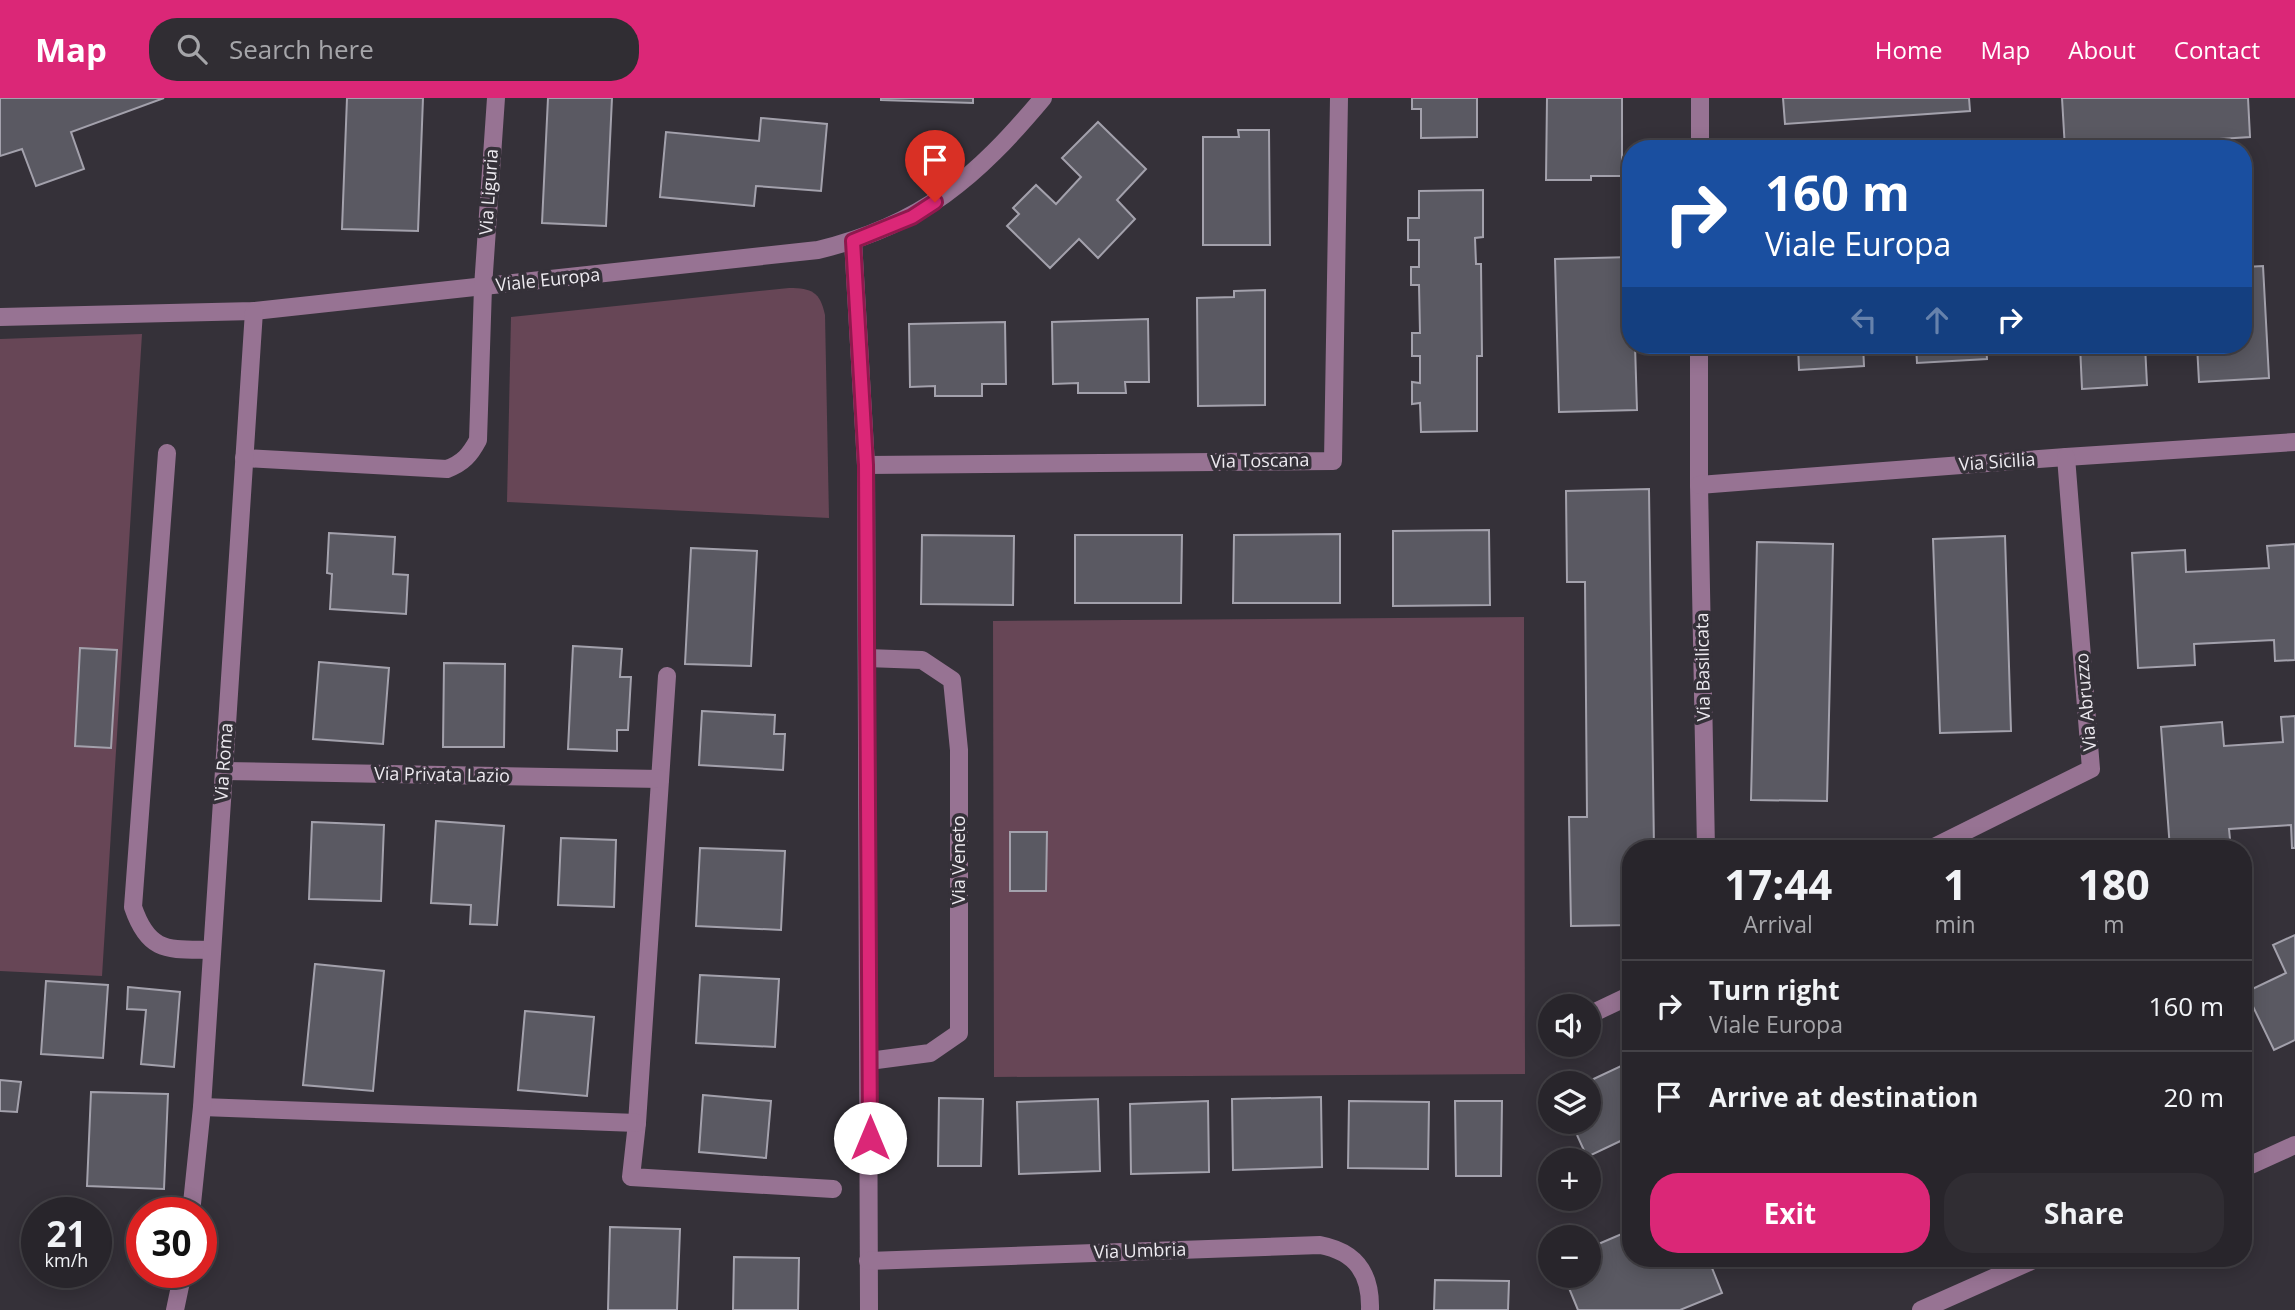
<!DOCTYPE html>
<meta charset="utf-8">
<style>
body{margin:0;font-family:"Open Sans",sans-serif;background:#302d33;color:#f1f3f6;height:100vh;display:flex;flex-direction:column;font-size:26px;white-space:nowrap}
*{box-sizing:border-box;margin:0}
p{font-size:23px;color:#a5a5a9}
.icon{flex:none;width:38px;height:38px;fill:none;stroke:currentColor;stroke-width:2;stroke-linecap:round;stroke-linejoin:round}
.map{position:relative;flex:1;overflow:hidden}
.drawer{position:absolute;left:1622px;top:742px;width:630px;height:427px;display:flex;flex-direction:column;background:#28252b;border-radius:28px;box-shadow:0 4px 18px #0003,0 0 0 2px #444247}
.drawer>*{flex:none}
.hud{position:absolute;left:1622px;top:42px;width:630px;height:214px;border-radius:28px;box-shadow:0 4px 18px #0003,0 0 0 2px #444247;background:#1a4fa0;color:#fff;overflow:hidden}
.fabs{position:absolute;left:1538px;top:896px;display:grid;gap:14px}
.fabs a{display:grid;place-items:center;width:63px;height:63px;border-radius:50%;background:#28252b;box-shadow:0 4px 18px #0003,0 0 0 2px #444247;font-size:35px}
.speed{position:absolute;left:21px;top:1099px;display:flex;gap:14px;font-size:35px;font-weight:700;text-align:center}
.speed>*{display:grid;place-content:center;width:91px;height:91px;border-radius:50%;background:#28252b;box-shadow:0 4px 18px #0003,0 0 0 2px #444247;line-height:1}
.speed small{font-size:18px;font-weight:400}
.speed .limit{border:10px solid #d22;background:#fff;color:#111}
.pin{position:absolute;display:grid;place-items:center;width:60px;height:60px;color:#fff;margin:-72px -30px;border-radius:50% 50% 50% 0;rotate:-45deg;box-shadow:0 0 7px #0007}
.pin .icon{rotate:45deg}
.me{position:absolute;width:77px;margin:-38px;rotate:0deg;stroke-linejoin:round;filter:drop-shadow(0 0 5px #0008)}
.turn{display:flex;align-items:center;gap:24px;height:147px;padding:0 28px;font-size:32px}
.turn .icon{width:91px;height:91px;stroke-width:2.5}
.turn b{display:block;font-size:49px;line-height:60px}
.lanes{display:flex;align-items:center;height:66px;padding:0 28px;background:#0003;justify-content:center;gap:35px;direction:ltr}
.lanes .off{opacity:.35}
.eta{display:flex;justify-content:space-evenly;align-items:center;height:119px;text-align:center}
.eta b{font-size:42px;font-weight:700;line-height:49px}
.button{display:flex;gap:14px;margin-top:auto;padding:14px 28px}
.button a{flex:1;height:80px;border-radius:28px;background:#db2777;color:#fff;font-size:28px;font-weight:700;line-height:80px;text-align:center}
.button a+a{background:#302d33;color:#f1f3f6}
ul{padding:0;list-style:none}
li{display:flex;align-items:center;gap:21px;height:91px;padding:0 28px;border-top:2px solid #444247}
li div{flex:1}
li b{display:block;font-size:26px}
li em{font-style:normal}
header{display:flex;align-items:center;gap:42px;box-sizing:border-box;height:98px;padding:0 35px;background:#db2777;color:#fff}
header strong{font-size:33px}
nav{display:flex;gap:38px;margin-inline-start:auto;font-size:24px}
.search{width:490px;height:63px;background:#302d33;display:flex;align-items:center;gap:18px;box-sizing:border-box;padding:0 24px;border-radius:28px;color:#a5a5a9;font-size:26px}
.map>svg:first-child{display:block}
.green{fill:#674656;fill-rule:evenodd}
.building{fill:#5a5962;stroke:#a3a1ac;stroke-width:2}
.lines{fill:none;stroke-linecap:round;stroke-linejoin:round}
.minor{stroke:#977393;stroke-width:18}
.route-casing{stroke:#8e194d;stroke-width:18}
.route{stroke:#db2777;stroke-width:12}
.labels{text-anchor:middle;stroke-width:7;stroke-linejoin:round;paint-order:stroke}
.street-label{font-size:18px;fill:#edeaf0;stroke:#353139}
</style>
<header>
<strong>Map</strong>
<div class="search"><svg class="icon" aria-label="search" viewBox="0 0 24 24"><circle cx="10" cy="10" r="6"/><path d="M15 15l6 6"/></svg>Search here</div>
<nav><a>Home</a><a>Map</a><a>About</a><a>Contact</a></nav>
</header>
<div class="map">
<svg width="2295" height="1212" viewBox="0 0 2295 1212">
<rect width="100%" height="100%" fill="#353139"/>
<!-- green -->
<g class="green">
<path d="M789,190c23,0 31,4 36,27l4,203 -322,-16 4,-185z"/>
<path d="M142,236l-40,642 -102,-5v-632z"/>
<path d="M1524,519l1,457 -531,3 -1,-456zM1010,735h36v58h-36z"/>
</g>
<!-- building -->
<g class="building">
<path d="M0,0h164l-93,34 13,37 -48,17 -14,-37 -22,7z"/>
<path d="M347,0h76l-5,133 -76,-2z"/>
<path d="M548,0h64l-6,128 -64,-3z"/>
<path d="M881,0h92v5l-92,-3z"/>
<path d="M1412,0h65v39l-56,1v-29h-9z"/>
<path d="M1547,0h75v78h-31v4h-45z"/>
<path d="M1783,0h186l1,13 -185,13z"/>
<path d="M2062,0h186l2,39 -185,12z"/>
<path d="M761,20l66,6 -6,67 -65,-5 -2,20 -94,-9 6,-65 93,9z"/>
<path d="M1098,24l48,47 -29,31 18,19 -37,39 -19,-19 -29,29 -43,-42 12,-12 -6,-6 23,-23 20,19 25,-27 -19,-19z"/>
<path d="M1238,32h31l1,115h-67v-108h36z"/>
<path d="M1483,92v47l-8,1 1,26h5l1,92h-5v75l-56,1 -1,-29 -8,1v-22l8,1v-27h-8v-23h8l-1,-48h-8v-18h8v-27h-11v-22h11v-27z"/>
<path d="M1631,159v88h4l2,65 -78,2 -4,-153z"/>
<path d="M2263,168l6,112 -70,4 -2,-37h47v-78z"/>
<path d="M1265,192v115l-67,1 -1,-108 37,-1v-6z"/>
<path d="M1148,221l1,63h-24l1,11h-48v-10l-25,1 -1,-62z"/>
<path d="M1005,224l1,62h-24v12h-47v-10l-25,1 -1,-63z"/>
<path d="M1798,247h65l1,21 -65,4z"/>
<path d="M1916,247h70l1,14 -70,4z"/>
<path d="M2080,247h65l2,40 -65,4z"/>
<path d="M1649,391l5,360h-23v76l-60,1 -2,-109h18l-2,-235h-18l-1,-91z"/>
<path d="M1489,432l1,75 -97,1v-75z"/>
<path d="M329,435l66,4 -2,37 15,1 -2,39 -76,-5 2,-35 -5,-1z"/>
<path d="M1340,436v69h-107l1,-68z"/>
<path d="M922,437l92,1 -1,69 -92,-1z"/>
<path d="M1075,437h107l-1,68h-106z"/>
<path d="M2005,438l6,195 -71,2 -7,-194z"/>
<path d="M1757,444l76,2 -6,257 -76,-1z"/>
<path d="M2295,446v116l-20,1 -1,-21 -80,4 1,21 -57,3 -6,-115 53,-3 1,22 83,-4 -2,-22z"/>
<path d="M691,450l66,3 -6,115 -66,-2z"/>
<path d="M573,548l49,3 -2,28h11l-3,53h-11v21l-49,-2z"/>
<path d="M80,550l37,2 -6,98 -36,-2z"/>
<path d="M319,564l70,6 -6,76 -70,-5z"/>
<path d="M444,565l61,1 -1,83h-61z"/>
<path d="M702,613l73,4 -1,19h11l-2,36 -84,-5z"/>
<path d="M2295,618v132h-3l-1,-23 -62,4 2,20h-61l-9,-122 61,-5 2,24 59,-4 -2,-25z"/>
<path d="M436,723l68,5 -7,99 -27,-1 1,-19 -40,-2z"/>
<path d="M312,724l72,3 -3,76 -72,-2z"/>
<path d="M1010,734h37l-1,59h-36z"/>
<path d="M561,740l55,2 -2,67 -56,-2z"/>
<path d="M700,750l85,3 -4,79 -85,-4z"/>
<path d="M2295,837v105l-21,10 -28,-58 40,-19 -13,-28z"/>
<path d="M315,866l69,7 -11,120 -70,-6z"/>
<path d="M700,877l79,4 -4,68 -79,-4z"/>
<path d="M46,883l62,4 -5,73 -62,-4z"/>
<path d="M128,889l52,5 -6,75 -33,-3 5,-54 -19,-1z"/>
<path d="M525,913l69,6 -7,79 -69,-6z"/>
<path d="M1621,968l8,18 2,-1v53l-44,21 -16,-35h18v-39h-4z"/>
<path d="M0,982l21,2 -4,30 -17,-1z"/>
<path d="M91,994l77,2 -4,95 -77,-3z"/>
<path d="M703,997l68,6 -5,57 -67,-6z"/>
<path d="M1321,999l1,70 -89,3 -1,-71z"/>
<path d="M939,1000l44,1 -2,67h-43z"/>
<path d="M1098,1001l2,72 -81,3 -2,-72z"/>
<path d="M1208,1003l1,71 -78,2 -1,-70z"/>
<path d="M1349,1003l80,1 -1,67 -80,-1z"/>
<path d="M1455,1003h47l-1,75h-45z"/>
<path d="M610,1129l70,2 -3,81h-69z"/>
<path d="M1631,1132v28h77l14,35 -42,17h-102l-14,-34h25v-28z"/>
<path d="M734,1159l65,1 -1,52h-65z"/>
<path d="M1435,1182l74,1 -1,29h-74z"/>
</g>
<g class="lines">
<!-- minor -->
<g class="minor">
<path d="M1700,51v-51"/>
<path d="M853,143l13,224 3,845"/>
<path d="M0,219l254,-6 564,-61c104,-25 158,-72 225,-152"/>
<path d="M1699,247v140l7,364"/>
<path d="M167,355l-34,454c16,47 36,42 79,43"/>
<path d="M244,360l203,11c16,-6 23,-14 31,-29l5,-153 13,-189"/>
<path d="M866,367l467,-4 6,-363"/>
<path d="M1699,387l367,-28 229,-15"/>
<path d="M867,560l55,2 30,20 7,70v283l-29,20 -61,8"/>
<path d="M667,578l-30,447 -6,54 202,12"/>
<path d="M224,673l436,8"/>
<path d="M1930,751l161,-80 -25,-312"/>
<path d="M1589,917l42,-20"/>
<path d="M202,1009l435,16"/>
<path d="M2244,1070l51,-23"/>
<path d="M191,1115l11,-106 52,-796"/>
<path d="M868,1163l452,-16c37,7 51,29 50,65"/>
<path d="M175,1212l8,-38"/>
<path d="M1921,1212l117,-52"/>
</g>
</g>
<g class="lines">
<defs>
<path id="route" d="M870,1040l-4,-673 -13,-224 59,-24 23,-15"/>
</defs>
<!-- route casing -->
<use href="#route" class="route-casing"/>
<!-- route -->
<use href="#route" class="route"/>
</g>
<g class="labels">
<!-- street labels -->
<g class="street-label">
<text transform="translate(489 94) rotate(-86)" y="6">Via Liguria</text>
<text transform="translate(548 182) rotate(-6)" y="6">Viale Europa</text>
<text transform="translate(1260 363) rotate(-1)" y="6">Via Toscana</text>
<text transform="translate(1997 364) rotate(-4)" y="6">Via Sicilia</text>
<text transform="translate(1703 569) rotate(-91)" y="6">Via Basilicata</text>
<text transform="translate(2086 604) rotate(-95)" y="6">Via Abruzzo</text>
<text transform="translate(224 664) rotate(-86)" y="6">Via Roma</text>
<text transform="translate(442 677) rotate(1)" y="6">Via Privata Lazio</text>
<text transform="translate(959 762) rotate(-90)" y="6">Via Veneto</text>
<text transform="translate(1140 1153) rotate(-2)" y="6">Via Umbria</text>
</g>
</g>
</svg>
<div class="fabs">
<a><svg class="icon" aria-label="sound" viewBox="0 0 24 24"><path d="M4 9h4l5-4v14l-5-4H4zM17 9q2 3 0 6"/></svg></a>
<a><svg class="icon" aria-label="layers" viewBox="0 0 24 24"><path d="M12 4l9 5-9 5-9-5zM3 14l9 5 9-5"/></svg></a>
<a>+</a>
<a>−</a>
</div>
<div class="speed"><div>21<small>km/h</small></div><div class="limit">30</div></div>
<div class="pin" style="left:935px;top:104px;background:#d93025"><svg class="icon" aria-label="arrive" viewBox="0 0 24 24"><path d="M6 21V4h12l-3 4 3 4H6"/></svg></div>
<svg class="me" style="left:870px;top:1040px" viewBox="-20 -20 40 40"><circle r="19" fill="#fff"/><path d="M0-13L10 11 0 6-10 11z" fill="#db2777"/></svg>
<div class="hud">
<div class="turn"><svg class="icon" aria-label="right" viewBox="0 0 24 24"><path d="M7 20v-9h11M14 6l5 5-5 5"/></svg><div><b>160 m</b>Viale Europa</div></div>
<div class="lanes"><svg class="icon off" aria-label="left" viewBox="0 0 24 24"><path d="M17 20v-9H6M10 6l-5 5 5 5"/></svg><svg class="icon off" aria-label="ahead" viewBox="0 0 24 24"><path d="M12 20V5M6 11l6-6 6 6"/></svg><svg class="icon" aria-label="right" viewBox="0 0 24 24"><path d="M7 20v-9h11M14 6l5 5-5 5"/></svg></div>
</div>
<section class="drawer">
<div class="eta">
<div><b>17:44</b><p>Arrival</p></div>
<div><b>1</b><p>min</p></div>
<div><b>180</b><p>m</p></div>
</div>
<ul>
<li><svg class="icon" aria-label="right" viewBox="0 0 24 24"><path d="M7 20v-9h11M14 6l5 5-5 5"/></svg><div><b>Turn right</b><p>Viale Europa</p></div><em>160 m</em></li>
<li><svg class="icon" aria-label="arrive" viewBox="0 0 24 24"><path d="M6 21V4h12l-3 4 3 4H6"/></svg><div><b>Arrive at destination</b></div><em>20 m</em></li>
</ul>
<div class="button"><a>Exit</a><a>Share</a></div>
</section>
</div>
